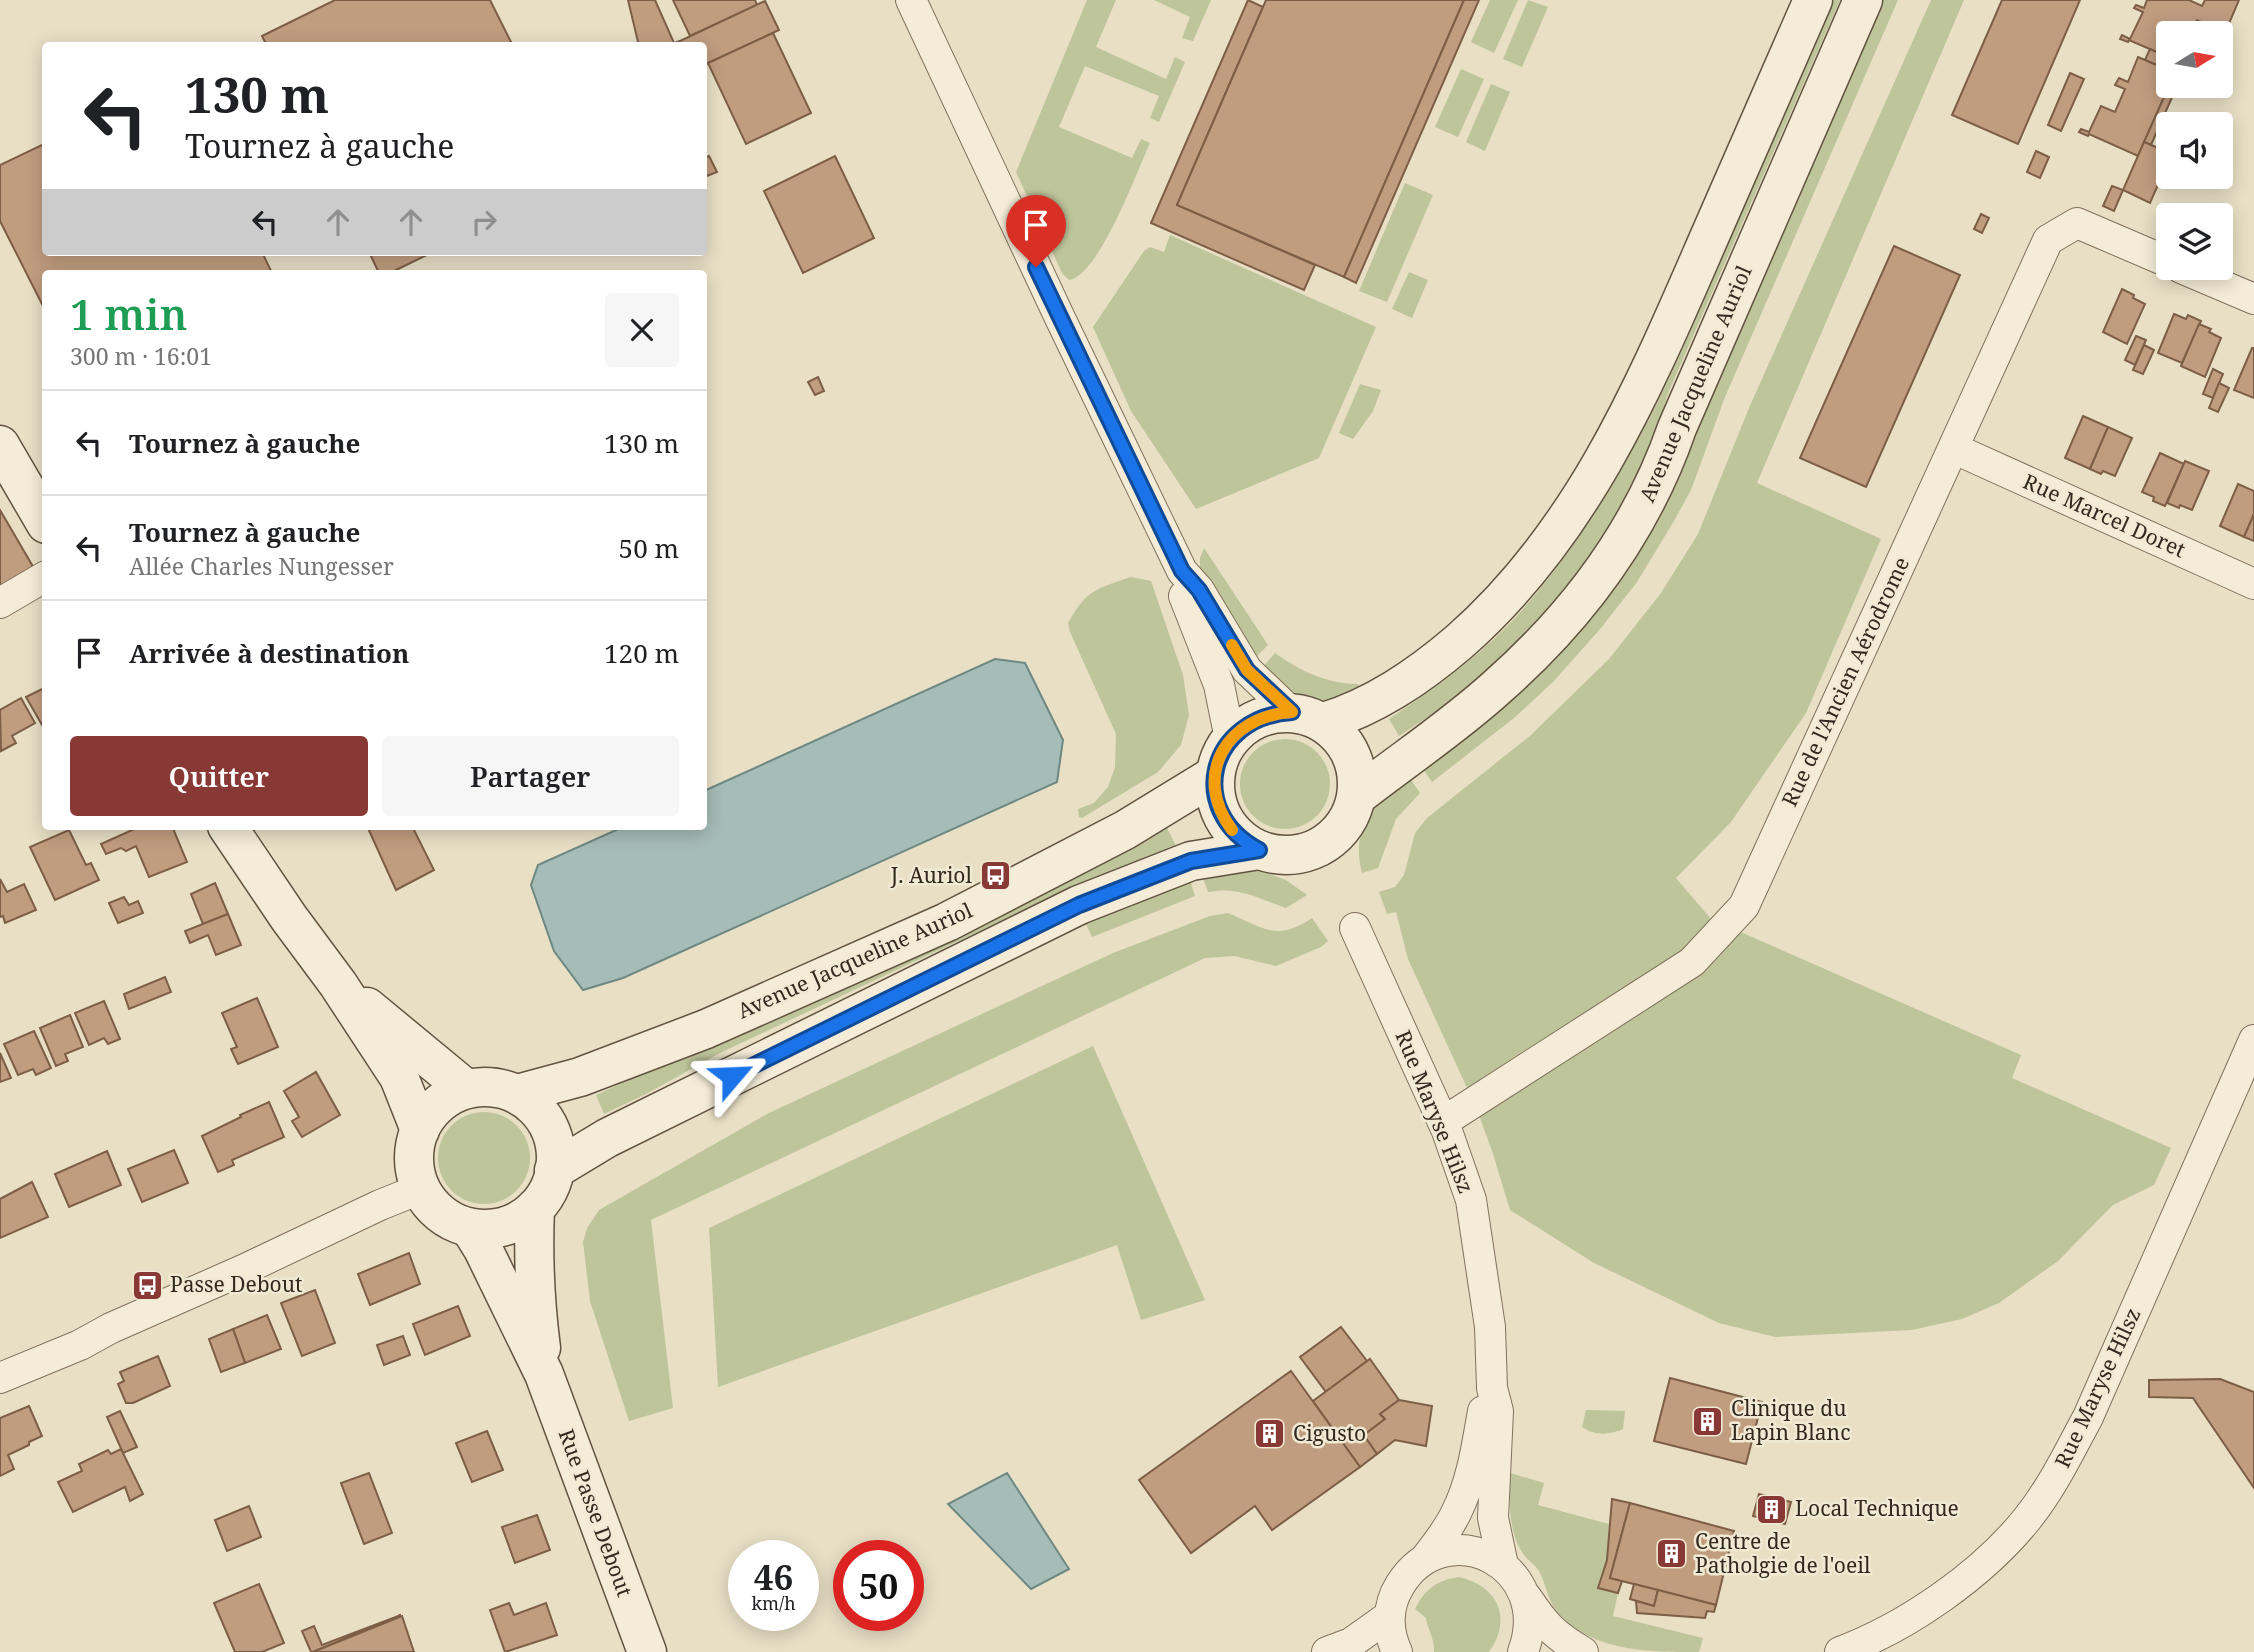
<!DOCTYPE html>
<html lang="fr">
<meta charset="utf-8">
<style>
body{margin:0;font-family:"Noto Serif",serif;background:#f6f6f6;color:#202124;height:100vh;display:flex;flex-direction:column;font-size:26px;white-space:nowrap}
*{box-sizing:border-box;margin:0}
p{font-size:23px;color:#757577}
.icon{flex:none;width:38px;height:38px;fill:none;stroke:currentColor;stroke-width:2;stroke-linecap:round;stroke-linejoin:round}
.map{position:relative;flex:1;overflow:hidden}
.panel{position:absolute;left:42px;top:270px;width:665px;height:560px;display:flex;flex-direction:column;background:#fff;border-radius:7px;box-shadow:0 4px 18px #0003}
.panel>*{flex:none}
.top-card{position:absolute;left:42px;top:42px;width:665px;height:214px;border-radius:7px;box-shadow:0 4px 18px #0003;background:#fff;color:#202124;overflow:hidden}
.needle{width:46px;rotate:79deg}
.buttons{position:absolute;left:2156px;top:21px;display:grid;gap:14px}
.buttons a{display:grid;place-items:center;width:77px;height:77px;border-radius:7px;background:#fff;box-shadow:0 4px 18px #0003;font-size:35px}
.speed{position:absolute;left:728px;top:1540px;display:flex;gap:14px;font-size:35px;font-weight:700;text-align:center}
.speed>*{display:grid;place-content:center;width:91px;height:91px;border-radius:50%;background:#fff;box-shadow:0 4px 18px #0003;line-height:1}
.speed small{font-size:18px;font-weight:400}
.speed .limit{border:10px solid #d22;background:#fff;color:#111}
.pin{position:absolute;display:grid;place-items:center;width:60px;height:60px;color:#fff;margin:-72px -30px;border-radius:50% 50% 50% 0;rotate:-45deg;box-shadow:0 0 7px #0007}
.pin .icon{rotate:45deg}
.me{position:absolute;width:77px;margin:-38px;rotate:64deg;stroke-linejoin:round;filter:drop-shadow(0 0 5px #0008)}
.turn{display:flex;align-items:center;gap:24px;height:147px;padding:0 28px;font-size:32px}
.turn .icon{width:91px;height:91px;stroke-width:2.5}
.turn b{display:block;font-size:49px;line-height:60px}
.lanes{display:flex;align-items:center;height:66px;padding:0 28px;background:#0003;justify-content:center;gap:35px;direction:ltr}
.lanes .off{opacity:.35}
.round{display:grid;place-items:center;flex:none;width:74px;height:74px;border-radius:7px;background:#f6f6f6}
.summary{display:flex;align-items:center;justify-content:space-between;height:119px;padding:0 28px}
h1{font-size:42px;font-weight:600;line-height:52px;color:#1e9e55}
.primary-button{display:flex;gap:14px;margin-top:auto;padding:14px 28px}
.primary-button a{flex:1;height:80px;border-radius:7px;background:#883835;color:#fff;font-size:28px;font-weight:600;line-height:80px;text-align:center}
.primary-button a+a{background:#f6f6f6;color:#202124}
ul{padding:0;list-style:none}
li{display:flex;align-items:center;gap:21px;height:105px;padding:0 28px;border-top:2px solid #e0e0e0}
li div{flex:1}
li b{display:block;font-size:26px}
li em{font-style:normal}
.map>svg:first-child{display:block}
.green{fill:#bec59a}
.water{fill:#a6bcb6;stroke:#6e8983;stroke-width:2}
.building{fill:#c19d7f;stroke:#7d5e46;stroke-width:2}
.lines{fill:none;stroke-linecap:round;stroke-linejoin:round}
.minor-casing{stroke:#80715d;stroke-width:32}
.secondary-casing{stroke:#625340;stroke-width:41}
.minor{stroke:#f4ecd7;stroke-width:30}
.secondary{stroke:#f4ecd7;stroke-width:38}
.route-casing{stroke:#114b97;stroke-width:18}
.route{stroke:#1a73e8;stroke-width:12}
.slow{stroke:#f59e0b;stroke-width:12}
.labels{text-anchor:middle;stroke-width:5;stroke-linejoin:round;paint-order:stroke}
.street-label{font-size:21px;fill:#32291f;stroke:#f0e9d3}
.poi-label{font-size:21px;fill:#32291f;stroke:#f0e9d3;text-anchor:start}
</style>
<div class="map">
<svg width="2254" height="1652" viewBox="0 0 2254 1652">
<rect width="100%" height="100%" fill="#e8dfc5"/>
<!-- green -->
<g class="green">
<path d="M1087,0h29l-20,47 70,32 9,-22 10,5 -26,60 -9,-4 9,-22 -74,-30 -26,61 73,31 9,-19 9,4c-13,28 -51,133 -81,137l-7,-7 -46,-101z"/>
<path d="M1154,0h57l-18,41 -11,-3 8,-21z"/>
<path d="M1490,0h28l-24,53 -23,-11z"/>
<path d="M1528,0l20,7 -26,60 -19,-8z"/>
<path d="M1834,0h6l-171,391 -25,74 -45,80 -31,42 -51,57 -71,61 -47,31 -10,-17c48,-32 97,-67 135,-111 56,-65 102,-142 140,-219 20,-41 37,-84 55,-126 39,-88 77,-175 115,-263z"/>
<path d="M1869,0h29l-173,397 -34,93 -17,31 -37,61 -36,46 -48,54 -39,36 -82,64 -15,-22 164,-149z"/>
<path d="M1931,0h33l-207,483 124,56 -75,174 -75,109 -55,56 35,41 310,136 -9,23 159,70 -17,37 -41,20 -55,56 -59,42 -37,16 -50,11 -137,7 -56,-14 -125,-60 -84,-53 -17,-56 -15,-42 -70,-153 -12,-47 -9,2 -8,-22 16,-5 9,-12 11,-42 12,-15 104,-83 78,-76 52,-66 37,-59 51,-126z"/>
<path d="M1461,69l23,10 -26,58 -23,-10z"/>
<path d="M1491,84l19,8 -25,59 -19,-9z"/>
<path d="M1405,183l28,12 -46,107 -28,-11z"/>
<path d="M1170,235l206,92 -57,131 -123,51 -65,-98 -38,-84 51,-76 6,-4 14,5z"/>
<path d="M1409,272l19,8 -16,38 -20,-9z"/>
<path d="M1360,384l21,6 -8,21 -20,28 -14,-6z"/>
<path d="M1204,548l64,97 -16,16 -52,-87v-16z"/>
<path d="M1131,577l20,4 32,94 6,40 -8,30 -23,27 -76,46 -3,-1 -1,-8 16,-6 14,-16 7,-20 1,-33 -46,-102 -2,-9c19,-34 28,-34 63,-46z"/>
<path d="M1275,653c27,19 50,30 83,31l5,14 -34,4 -37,-10 -32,-22z"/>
<circle cx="1285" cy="784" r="45"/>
<path d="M1405,771l15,22 -24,26 -18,49 -16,5c-12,-47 13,-71 43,-102z"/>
<path d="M1167,828l9,18 -88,34 -368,173 -72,40 -44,21 -8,-19 489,-223z"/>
<path d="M1238,863l48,17 21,15 -21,13c-28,-10 -48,-22 -78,-16l-9,-24z"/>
<path d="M1188,873l7,23 -103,41 -11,-24z"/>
<path d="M1228,913c36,15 48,29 84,5l16,23 -7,6 -45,19 -42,-10 -29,2 -554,262 22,188 -44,13 -39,-120 -7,-59 4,-14 12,-18 170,-97 344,-160 97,-37z"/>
<path d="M1093,1046l112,254 -64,20 -24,-75 -399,142 -9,-159z"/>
<circle cx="484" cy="1158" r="46"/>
<path d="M1586,1410l39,1 -2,18c-15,6 -27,7 -41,-2z"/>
<path d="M1510,1473l34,10 -6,22 71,19 -2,36 -8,28 19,5 -5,23 90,22 -4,14c-53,0 -113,0 -146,-46 -6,-11 -8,-24 -14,-35 -4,-6 -10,-10 -15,-16 -17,-24 -14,-54 -14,-82z"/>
<path d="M1459,1577c39,9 54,41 30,75h-55c1,-12 -6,-22 -8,-34l-11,-9c10,-20 22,-29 44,-32z"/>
</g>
<!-- water -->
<g class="water">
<path d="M995,659l30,4 38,77 -6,42 -434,196 -40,12 -29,-39 -23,-66 7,-20 87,-39h79v-35z"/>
<path d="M1007,1473l62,96 -38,20 -83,-85z"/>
</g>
<!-- building -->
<g class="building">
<path d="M335,0h155l23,46h-246l-5,-10z"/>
<path d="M628,0h27l19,43 6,-2 2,5h-43z"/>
<path d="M673,0h82l2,5 -67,31z"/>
<path d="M1248,0l15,7 -86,198 138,60 -11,25 -153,-67z"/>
<path d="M1266,0h198l-120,277 -167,-72z"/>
<path d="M1464,0h15l-123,283 -12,-6z"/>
<path d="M2002,0h78l-62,144 -66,-29z"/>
<path d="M2147,0h42l13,6 3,-6h34l-14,33 -28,-13 -5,13h-24v24l-39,-17 -1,2 -8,-3 2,-4 8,4 13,-27 -9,-4 2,-3 8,3z"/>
<path d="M765,1l14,29 -75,35v-19h-22l-2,-5z"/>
<path d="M773,33l38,80 -65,31 -38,-81z"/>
<path d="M2150,49l18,8v13l-23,-10z"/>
<path d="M2138,57l30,13 1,16 -31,70 -49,-22 -1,2 -9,-4 2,-3 8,3 12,-26 14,6 10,-23 -10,-4 4,-7 9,4z"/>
<path d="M2070,73l14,6 -23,52 -13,-6z"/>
<path d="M2169,86h8l-26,59 -7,-3z"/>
<path d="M2144,142l24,10v10l-18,41 -27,-13z"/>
<path d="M46,143v109h216l10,21h-226v39l-46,-91v-56z"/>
<path d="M2036,151l13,6 -9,21 -13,-6z"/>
<path d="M709,156l8,16 -10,4 -3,-7v-11z"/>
<path d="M835,156l39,82 -71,35 -39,-82z"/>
<path d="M2112,186l11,4 -9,21 -11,-5z"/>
<path d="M1981,214l8,4 -7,15 -8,-4z"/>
<path d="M1894,246l66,29 -94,212 -66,-29z"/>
<path d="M369,252h64l-43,21h-11z"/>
<path d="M2122,289l12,6 -1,3 12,6 -18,40 -24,-12z"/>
<path d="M2174,314l12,5 2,-4 13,6 -19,42 -24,-10z"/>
<path d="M2199,324l12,5 -2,3 12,6 -16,39 -24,-11z"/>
<path d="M2136,336l10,4 -11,25 -10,-5z"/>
<path d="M2144,345l10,5 -11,24 -10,-4z"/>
<path d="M2252,348h2v50l-20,-8z"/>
<path d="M2213,369l10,5 -10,24 -10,-4z"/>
<path d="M818,377l6,14 -9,4 -7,-13z"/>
<path d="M2219,383l10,5 -11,24 -9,-4z"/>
<path d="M2083,416l25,11 -18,42 -25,-11z"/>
<path d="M2108,427l24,11 -17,38 -12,-5 -2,3 -11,-5z"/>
<path d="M2160,453l24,11 -19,42 -12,-5 1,-4 -12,-5z"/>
<path d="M2185,461l24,10 -17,39 -12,-5 -1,3 -12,-5z"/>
<path d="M2238,484l16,7v23l-10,23 -24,-11z"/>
<path d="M0,510l35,60 -35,20z"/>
<path d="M2254,514v27l-10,-4z"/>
<path d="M46,687v45l-20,-35z"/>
<path d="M21,698l14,25 -23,13 4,7 -15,8 -1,-41z"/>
<path d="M141,826h31l15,36 -38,15 -13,-31 -10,5 -5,-3 -15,6 -5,-10z"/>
<path d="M367,826h45l22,44 -38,20z"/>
<path d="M69,830l17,35 5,-2 8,17 -44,20 -25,-53z"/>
<path d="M0,879l7,13 17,-8 12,26 -31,13 -2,-7 -3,1z"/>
<path d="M215,883l13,31 -25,10 -12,-30z"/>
<path d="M124,897l5,8 9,-4 5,12 -25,10 -9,-20z"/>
<path d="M228,914l13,31 -25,10 -8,-20 -18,8 -5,-12z"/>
<path d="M165,977l6,15 -42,17 -5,-15z"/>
<path d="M257,998l21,49 -40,17 -7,-15 6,-2 -15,-34z"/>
<path d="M104,1001l16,38 -12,5 -4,-6 -15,7 -14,-32z"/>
<path d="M70,1015l13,32 -18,7 3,7 -12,5 -16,-38z"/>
<path d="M34,1031l17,37 -15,7 -3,-6 -15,6 -14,-31z"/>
<path d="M0,1053l11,25 -11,4z"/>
<path d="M316,1072l24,43 -38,22 -10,-16 7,-4 -15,-26z"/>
<path d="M269,1102l15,35 -52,23 2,5 -16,7 -16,-36 39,-19 -1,-2z"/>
<path d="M174,1150l14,33 -46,19 -14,-33z"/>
<path d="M107,1151l14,34 -52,22 -14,-33z"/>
<path d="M32,1182l16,35 -48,21v-39z"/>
<path d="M409,1253l11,31 -50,21 -12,-31z"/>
<path d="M157,1278l2,6 -20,7 -2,-5z"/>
<path d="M315,1290l20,53 -33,13 -21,-53z"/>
<path d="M458,1306l12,30 -45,19 -12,-31z"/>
<path d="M267,1315l14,34 -36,14 -12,-34z"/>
<path d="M1341,1327l26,34 -41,31 -26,-35z"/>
<path d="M233,1329l12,34 -24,9 -12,-33z"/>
<path d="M403,1336l7,19 -26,10 -7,-20z"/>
<path d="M158,1356l12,30 -37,17h-7l-8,-19 6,-3 -4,-9z"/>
<path d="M1370,1359l29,41 -19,14 5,5 -21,16 13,19 -17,13 -47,-66z"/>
<path d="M1291,1371l69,96 -88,63 -17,-24 -64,47 -52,-73z"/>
<path d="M1670,1378l92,24 -16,62 -92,-23z"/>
<path d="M2220,1379l34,13v96l-61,-90 -44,-1v-17z"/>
<path d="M1399,1400l33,6 -6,40 -31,-6 -18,14 -13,-19 21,-16 -5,-5z"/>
<path d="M29,1406l13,30 -13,6v3l-21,10 6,14 -14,7v-58z"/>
<path d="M120,1411l17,36 -14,6 -16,-36z"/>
<path d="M487,1431l16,39 -31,12 -16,-39z"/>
<path d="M121,1449l22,45 -13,7 -5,-14 -52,25 -15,-30 24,-11 -3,-7 29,-14 3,4z"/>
<path d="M369,1473l23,60 -28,11 -23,-61z"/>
<path d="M1759,1494l32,8 -6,22 -32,-8z"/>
<path d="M1612,1499l18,4 -20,75 12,3 -4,12 -20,-5 9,-28z"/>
<path d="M1630,1503l104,28 -18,74 -106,-27z"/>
<path d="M249,1506l12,31 -34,14 -12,-31z"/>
<path d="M537,1515l13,35 -35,13 -13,-36z"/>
<path d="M259,1584l25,59 -22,9h-27l-21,-49z"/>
<path d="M1634,1584l24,6 -4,16 -24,-7z"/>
<path d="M1658,1590l58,15 -2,7 -7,-1 -2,7 -68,-5 -1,-12 18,5z"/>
<path d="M509,1603l5,12 32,-12 11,32 -52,17 -15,-42z"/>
<path d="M401,1615l-88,37h-2l-9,-21 12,-5 8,19z"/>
<path d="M402,1616l12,36h-101z"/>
</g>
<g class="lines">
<defs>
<g id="minor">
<path d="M911,0l148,316 123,255 17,19 48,80 44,42"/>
<path d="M2181,268l73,31"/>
<path d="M1955,449l299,135"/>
<path d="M1184,596l35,89 11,54"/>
<path d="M0,603l46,-27"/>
<path d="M1355,928l92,203 24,69 19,127 2,61 6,23 -5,107 10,47"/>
<path d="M1443,1122l249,-160 52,-56 304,-666 29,-17 91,39"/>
<path d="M0,1378l80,-33 31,-17 132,-58 137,-65 40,-16"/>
<path d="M1425,1559c11,-14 23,-29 31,-46 16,-31 21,-68 27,-102"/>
<path d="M1527,1598c18,27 27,37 56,54"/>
<path d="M1327,1652l24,-9 38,-27"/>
<path d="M1397,1652c-10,-22 -10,-46 3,-67 46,-74 155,-20 123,67"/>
<path d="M1840,1652c67,-25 142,-77 187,-133 25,-31 42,-67 61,-102l166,-377"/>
</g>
<g id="secondary">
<path d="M0,445l46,79"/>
<circle cx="1286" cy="784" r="71"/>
<path d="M1324,722c51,-16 94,-45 135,-80 122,-107 183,-250 246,-395 36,-82 72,-165 108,-247"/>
<path d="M1357,796c46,-36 96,-69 139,-108 82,-72 145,-156 181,-260l186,-428"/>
<path d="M227,826l62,92 49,66 61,93 21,53"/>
<path d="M367,1007l98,81"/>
<circle cx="485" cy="1158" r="71"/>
<path d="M517,1094l63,-17 126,-48 241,-107 178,-92 90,-55"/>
<path d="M554,1170l53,-32 472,-233 112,-44 68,-11"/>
<path d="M535,1208c-2,46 0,94 6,140"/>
<path d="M470,1228l13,21 61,125 103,278"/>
</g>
</defs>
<!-- minor casing -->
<use href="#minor" class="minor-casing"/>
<!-- secondary casing -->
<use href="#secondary" class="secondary-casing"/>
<!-- minor -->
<use href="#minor" class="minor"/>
<!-- secondary -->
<use href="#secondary" class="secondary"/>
</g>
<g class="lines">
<defs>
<path id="route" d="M732,1076l347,-171 112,-44 68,-11c-74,-39 -51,-133 33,-138l-45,-42 -48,-80 -17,-19 -146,-304"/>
</defs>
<!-- route casing -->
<use href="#route" class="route-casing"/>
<!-- route -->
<use href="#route" class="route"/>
<!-- slow -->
<path class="slow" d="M1232,645l15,25 45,42c-65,4 -101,63 -60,118"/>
</g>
<!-- icons -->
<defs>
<symbol id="bus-square" viewBox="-11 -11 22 22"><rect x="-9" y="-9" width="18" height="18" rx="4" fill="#883835" stroke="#f0e9d3"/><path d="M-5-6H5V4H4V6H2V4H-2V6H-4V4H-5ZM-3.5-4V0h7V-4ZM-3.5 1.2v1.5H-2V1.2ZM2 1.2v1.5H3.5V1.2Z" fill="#fff"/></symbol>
<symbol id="building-square" viewBox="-11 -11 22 22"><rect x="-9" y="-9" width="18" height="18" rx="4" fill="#883835" stroke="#f0e9d3"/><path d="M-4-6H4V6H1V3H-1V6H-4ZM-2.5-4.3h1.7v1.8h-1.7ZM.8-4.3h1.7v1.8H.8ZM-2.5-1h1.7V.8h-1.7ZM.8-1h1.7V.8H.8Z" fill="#fff"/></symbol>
</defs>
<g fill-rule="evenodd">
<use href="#bus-square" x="978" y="858" width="35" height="35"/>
<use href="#bus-square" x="130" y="1268" width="35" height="35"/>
<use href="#building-square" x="1690" y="1404" width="35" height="35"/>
<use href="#building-square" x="1252" y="1416" width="35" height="35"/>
<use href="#building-square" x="1754" y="1492" width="35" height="35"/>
<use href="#building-square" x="1654" y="1536" width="35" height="35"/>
</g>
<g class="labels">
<!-- street labels -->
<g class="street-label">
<text transform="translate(1696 384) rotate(-67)" y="7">Avenue Jacqueline Auriol</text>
<text transform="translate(2104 516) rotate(24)" y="7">Rue Marcel Doret</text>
<text transform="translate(1846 682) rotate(-65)" y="7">Rue de l'Ancien Aérodrome</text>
<text transform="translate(855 961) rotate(-24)" y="7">Avenue Jacqueline Auriol</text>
<text transform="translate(1434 1112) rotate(68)" y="7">Rue Maryse Hilsz</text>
<text transform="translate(2098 1388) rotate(-65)" y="7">Rue Maryse Hilsz</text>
<text transform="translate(595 1513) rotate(70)" y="7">Rue Passe Debout</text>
</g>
<!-- poi labels -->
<g class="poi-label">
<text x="972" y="883" text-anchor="end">J. Auriol</text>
<text x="170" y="1292">Passe Debout</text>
<text x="1731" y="1416">Clinique du<tspan x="1731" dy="24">Lapin Blanc</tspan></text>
<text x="1293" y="1441">Cigusto</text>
<text x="1795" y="1516">Local Technique</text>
<text x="1695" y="1549">Centre de<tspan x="1695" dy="24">Patholgie de l'oeil</tspan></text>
</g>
</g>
</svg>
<div class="buttons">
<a><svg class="needle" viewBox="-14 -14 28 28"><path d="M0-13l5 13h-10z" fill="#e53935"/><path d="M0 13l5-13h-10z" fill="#757577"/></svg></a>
<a><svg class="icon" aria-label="sound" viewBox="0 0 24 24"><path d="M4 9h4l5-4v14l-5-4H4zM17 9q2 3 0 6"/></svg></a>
<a><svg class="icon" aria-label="layers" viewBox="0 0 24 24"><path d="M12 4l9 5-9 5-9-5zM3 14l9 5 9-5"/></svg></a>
</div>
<div class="speed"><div>46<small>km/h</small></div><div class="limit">50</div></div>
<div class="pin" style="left:1036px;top:267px;background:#d93025"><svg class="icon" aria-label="arrive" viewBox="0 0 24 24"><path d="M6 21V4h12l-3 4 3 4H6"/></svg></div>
<svg class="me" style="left:732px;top:1076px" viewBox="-20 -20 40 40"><path d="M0-17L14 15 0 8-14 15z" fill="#1a73e8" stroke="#fff" stroke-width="4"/></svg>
<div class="top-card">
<div class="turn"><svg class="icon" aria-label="left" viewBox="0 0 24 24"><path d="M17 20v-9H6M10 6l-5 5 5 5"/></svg><div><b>130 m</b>Tournez à gauche</div></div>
<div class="lanes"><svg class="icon" aria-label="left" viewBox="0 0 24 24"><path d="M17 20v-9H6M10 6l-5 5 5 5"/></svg><svg class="icon off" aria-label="ahead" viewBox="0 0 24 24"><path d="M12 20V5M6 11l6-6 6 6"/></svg><svg class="icon off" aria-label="ahead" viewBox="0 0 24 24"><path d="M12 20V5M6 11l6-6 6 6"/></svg><svg class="icon off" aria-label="right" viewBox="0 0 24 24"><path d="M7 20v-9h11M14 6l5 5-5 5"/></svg></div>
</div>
<section class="panel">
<div class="summary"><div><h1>1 min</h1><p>300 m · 16:01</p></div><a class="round"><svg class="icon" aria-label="close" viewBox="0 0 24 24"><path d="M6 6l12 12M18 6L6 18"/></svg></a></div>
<ul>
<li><svg class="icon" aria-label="left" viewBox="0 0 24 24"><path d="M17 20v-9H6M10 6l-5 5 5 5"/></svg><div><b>Tournez à gauche</b></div><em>130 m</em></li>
<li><svg class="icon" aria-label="left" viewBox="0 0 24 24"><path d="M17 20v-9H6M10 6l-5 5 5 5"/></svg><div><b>Tournez à gauche</b><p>Allée Charles Nungesser</p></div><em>50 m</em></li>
<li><svg class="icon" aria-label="arrive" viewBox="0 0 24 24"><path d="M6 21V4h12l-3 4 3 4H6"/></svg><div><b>Arrivée à destination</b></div><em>120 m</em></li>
</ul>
<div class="primary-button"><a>Quitter</a><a>Partager</a></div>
</section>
</div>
